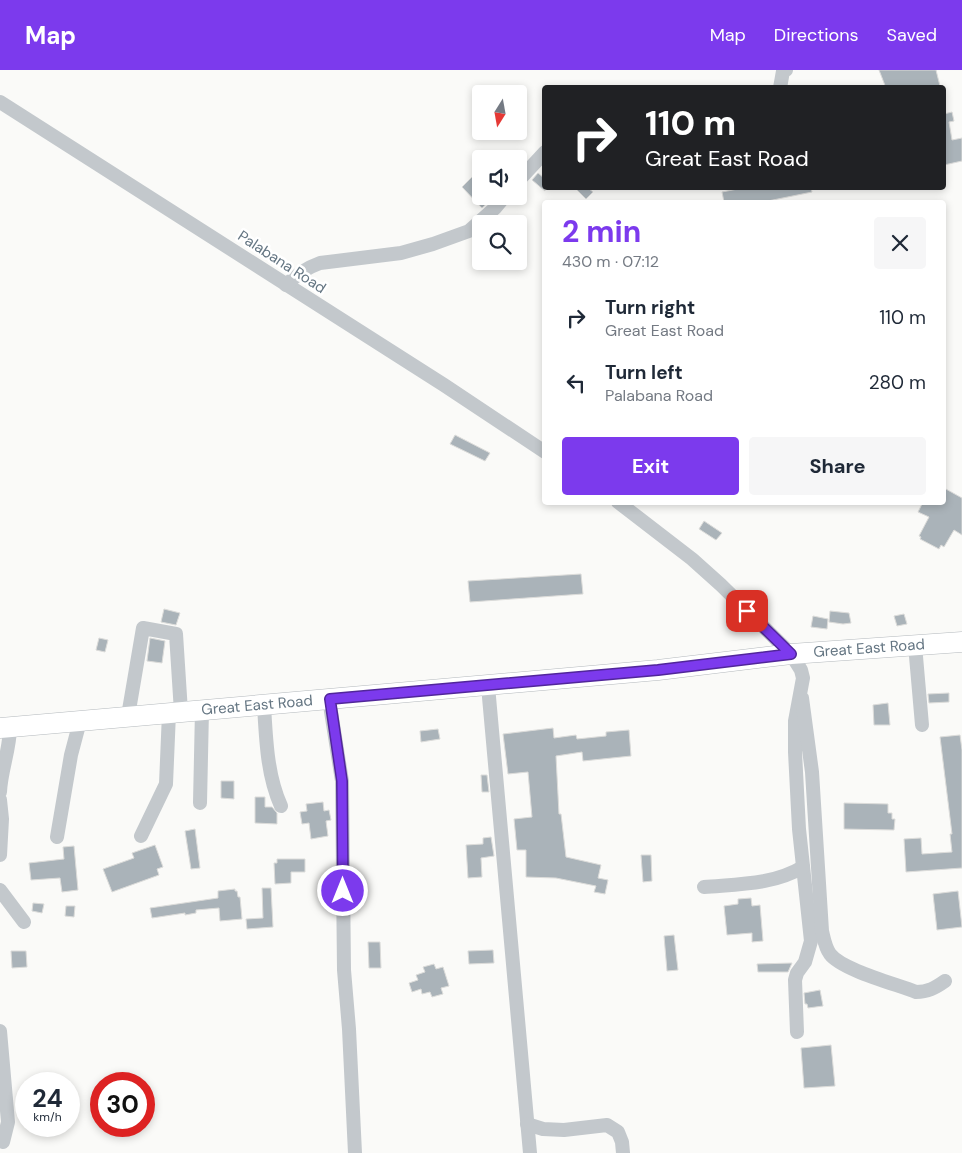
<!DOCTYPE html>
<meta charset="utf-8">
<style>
body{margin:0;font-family:"DM Sans",sans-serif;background:#f6f6f7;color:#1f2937;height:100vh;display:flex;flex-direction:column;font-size:19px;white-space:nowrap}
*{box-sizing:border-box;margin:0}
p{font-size:16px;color:#747a83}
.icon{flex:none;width:28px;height:28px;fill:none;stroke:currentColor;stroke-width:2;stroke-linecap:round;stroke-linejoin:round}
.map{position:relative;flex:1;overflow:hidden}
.side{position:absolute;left:542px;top:130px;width:404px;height:305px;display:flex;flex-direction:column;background:#fff;border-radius:5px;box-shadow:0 2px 8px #0003}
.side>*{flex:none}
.guide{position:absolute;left:542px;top:15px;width:404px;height:105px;border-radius:5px;box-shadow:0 2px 8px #0003;background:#202124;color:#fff;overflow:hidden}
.needle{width:32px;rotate:191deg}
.buttons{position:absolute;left:472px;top:15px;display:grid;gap:10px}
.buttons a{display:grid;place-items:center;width:55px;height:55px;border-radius:5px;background:#fff;box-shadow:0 2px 8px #0003;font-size:25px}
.speed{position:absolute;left:15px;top:1002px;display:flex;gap:10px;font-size:25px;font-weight:700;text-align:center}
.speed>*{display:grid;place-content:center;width:65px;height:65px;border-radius:50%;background:#fff;box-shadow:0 2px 8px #0003;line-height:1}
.speed small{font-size:12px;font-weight:400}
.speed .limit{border:8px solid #d22;background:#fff;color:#111}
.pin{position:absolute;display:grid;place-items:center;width:42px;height:42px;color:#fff;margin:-21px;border-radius:10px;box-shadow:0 2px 8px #0006}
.me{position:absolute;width:55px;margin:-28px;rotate:0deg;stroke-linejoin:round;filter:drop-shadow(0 0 4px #0008)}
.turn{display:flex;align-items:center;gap:18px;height:105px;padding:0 20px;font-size:22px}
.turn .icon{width:65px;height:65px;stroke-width:2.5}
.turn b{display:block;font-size:35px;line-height:42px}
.round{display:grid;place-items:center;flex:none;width:52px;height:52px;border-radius:5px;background:#f6f6f7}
.summary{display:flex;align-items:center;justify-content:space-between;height:85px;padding:0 20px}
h1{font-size:30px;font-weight:700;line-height:38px;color:#7c3aed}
.action{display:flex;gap:10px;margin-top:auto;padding:10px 20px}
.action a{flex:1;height:58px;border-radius:5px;background:#7c3aed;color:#fff;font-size:20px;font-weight:700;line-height:58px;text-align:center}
.action a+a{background:#f6f6f7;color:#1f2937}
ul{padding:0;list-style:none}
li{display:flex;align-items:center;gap:15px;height:65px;padding:0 20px}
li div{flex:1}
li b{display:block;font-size:19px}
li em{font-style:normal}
header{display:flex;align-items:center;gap:30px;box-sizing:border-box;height:70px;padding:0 25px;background:#7c3aed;color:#fff}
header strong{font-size:24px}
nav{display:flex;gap:28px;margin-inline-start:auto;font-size:18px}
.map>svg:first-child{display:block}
.building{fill:#aab3b9;stroke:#dcdcda}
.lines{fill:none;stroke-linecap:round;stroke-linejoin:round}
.highway-casing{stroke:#b4b9bd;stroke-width:21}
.minor{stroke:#c3c8cc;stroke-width:14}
.highway{stroke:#fff;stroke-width:20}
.route-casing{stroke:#51269a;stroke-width:12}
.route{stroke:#7c3aed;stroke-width:9}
.labels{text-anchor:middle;stroke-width:5;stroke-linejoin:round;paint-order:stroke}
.street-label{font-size:15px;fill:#657683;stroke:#fff}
</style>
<header>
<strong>Map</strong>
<nav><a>Map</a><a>Directions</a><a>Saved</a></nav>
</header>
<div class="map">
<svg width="962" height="1083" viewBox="0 0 962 1083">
<rect width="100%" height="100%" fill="#fafaf8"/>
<!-- building -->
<g class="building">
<path d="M879,0h57l4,16 -7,2h-47z"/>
<path d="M952,42l2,9 -5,1 3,18 10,-2v23l-18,4v-51z"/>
<path d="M538,103l7,6v12l-13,-11z"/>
<path d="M475,104l6,6v16l12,1 -11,11 -20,-21z"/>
<path d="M575,118h13l5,4 -7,7z"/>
<path d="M743,118h68l1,4 -49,10h-39l-2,-10z"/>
<path d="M455,365l35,18 -5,8 -35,-17z"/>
<path d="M944,418l18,10v37l-8,-5 -10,17 -3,-2 -2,4 -19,-10 1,-2 -2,-1 10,-19 -11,-5 5,-10h21z"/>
<path d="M704,451l18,12 -6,7 -17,-11z"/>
<path d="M581,504l2,20 -113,8 -2,-21z"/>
<path d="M164,539l16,4 -4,12 -15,-3z"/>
<path d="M830,541l19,2 2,10 -8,1 -14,-2z"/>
<path d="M904,544l3,10 -10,2 -3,-10z"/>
<path d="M813,546l15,3 -1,10 -16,-2z"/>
<path d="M99,568l9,2 -3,12 -9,-2z"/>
<path d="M150,568l15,3 -3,22 -15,-2z"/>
<path d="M949,623v9l-20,1 -1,-9z"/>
<path d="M888,633l2,22h-16l-1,-20z"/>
<path d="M553,658l1,10 22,-3 1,4 29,-3v-4l23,-2 2,26 -48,5 -1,-9 -26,4 3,58h2l5,43 35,8 -3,13 10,2 -3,14 -11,-2 2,-6 -40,-8 -30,-1v-27h-9l-3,-31 18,-2 -4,-45 -20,2 -5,-40z"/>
<path d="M438,659l2,10 -19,3 -1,-11z"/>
<path d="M960,665l2,15v118l-56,4 -2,-33 17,-1 1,16 30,-2 -2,-18h2l-12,-97z"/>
<path d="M481,705h6l2,17h-7z"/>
<path d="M221,711h13v18l-13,-1z"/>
<path d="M255,727h10v10h7l5,6v11l-22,-1z"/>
<path d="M323,732l1,9 5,-1 2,10 -5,1 2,15 -17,3 -2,-16 -7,1 -2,-12 7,-1 -1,-7z"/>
<path d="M844,733l44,1v9h4v6h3l-1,11 -50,-1z"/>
<path d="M195,759l5,39 -9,1 -6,-38z"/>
<path d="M491,767l3,19 -13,2 1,19 -14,1 -2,-33 17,-1v-6z"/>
<path d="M155,775l8,22 -6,2 2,6 -47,17 -9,-23 31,-11 -2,-5z"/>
<path d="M74,776l4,44 -16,2 -2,-14 -29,2 -2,-17 35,-4 -1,-12z"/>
<path d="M641,785h10l1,26 -9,1z"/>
<path d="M277,789h28v13h-14v11l-16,1 -1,-21h3z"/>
<path d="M262,818h9l2,39 -26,2 -1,-10 17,-1z"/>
<path d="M235,819v2h2l1,6h2l2,22 -22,2 -1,-13 -23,2v3l-11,2v-2l-33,5 -2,-10 68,-10v-7z"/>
<path d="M958,821l4,36 -25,3 -4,-36z"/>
<path d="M751,828l1,8 8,-1 3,36 -11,1v-9l-25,2 -3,-29 14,-2v-5z"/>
<path d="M33,833l11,1 -2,9 -10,-2z"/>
<path d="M66,836h9l-1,11 -9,-1z"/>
<path d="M674,865l4,35 -11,1 -3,-35z"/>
<path d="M368,872h12l1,26h-12z"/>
<path d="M493,880l1,13 -25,1 -1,-13z"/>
<path d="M11,881h15l1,16 -15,1z"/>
<path d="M792,893l-4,9h-30l-1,-8z"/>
<path d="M434,894l2,5 7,-2 6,19 -8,2 2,6 -11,3 -2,-5 -8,2 -1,-5 -9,3 -3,-9 9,-3 -2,-5 9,-3 -2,-5z"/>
<path d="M820,920l3,16 -15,2 -1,-4h-2l-1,-11z"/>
<path d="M831,975l4,41 -31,2 -3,-40z"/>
</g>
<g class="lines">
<defs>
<path id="highway" d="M0,658l658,-58 133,-16 171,-12"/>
</defs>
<!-- highway casing -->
<use href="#highway" class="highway-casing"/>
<!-- minor -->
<g class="minor">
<path d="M780,18l3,-17 3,-1"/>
<path d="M0,32l444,283 101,67"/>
<path d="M519,110l26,-28"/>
<path d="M286,215c11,-11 20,-17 34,-22l81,-10 32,-9 36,-13 26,-23 10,-12"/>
<path d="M618,432l74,57 29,26 70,69 10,16 2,8 -8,43v31l4,77 12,112 -6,21 -8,11 -2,7 2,52"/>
<path d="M915,575l7,80"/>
<path d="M488,616l42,467"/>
<path d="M802,628l10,74 10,159c2,8 3,16 8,23 12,16 66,30 86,38 12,0 19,-4 29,-11"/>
<path d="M329,629l13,82 2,189 5,59 6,124"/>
<path d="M264,635c2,34 3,70 17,101"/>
<path d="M128,646l15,-88 33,6 5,78"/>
<path d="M0,722c1,-22 10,-43 10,-65"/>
<path d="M0,730l2,19 -2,36"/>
<path d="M200,733l2,-93"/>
<path d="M141,766l25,-52 3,-71"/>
<path d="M57,767l14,-82 9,-34"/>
<path d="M704,817c34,-3 69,-2 99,-20"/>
<path d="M0,820l24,32"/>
<path d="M0,961l8,91 -5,20"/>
<path d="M527,1054l16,5 21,1 43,-5 11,7 4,10 1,11"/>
</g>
<!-- highway -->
<use href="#highway" class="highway"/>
</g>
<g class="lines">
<defs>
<path id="route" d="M343,821l-1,-110 -12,-82 328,-29 133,-16 -44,-43"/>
</defs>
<!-- route casing -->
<use href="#route" class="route-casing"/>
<!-- route -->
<use href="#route" class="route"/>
</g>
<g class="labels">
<!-- street labels -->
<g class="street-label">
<text transform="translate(282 192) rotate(33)" y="5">Palabana Road</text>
<text transform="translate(869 578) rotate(-4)" y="5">Great East Road</text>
<text transform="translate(257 635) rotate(-5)" y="5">Great East Road</text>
</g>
</g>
</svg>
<div class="buttons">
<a><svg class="needle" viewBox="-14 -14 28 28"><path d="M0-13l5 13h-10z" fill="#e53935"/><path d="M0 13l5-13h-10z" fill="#747a83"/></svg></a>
<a><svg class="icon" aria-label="sound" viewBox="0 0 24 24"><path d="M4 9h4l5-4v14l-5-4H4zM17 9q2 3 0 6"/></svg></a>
<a><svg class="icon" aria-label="search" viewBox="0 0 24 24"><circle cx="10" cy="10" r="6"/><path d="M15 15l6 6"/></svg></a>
</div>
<div class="speed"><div>24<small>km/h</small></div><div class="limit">30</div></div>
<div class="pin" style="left:747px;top:541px;background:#d93025"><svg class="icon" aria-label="arrive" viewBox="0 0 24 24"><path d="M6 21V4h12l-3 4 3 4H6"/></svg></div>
<svg class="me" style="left:343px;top:821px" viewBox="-20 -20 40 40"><circle r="17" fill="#7c3aed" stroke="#fff" stroke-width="3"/><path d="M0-11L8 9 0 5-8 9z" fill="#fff"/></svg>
<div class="guide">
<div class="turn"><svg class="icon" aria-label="right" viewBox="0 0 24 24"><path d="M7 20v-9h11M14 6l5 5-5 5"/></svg><div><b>110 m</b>Great East Road</div></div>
</div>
<section class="side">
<div class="summary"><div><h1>2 min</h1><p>430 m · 07:12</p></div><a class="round"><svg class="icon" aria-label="close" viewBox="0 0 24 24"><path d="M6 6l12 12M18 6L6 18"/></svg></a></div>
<ul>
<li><svg class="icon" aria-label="right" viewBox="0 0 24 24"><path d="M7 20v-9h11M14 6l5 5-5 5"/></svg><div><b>Turn right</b><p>Great East Road</p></div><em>110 m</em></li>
<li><svg class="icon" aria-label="left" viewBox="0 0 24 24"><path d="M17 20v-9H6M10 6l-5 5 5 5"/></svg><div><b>Turn left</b><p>Palabana Road</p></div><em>280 m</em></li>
</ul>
<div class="action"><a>Exit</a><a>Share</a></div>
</section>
</div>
